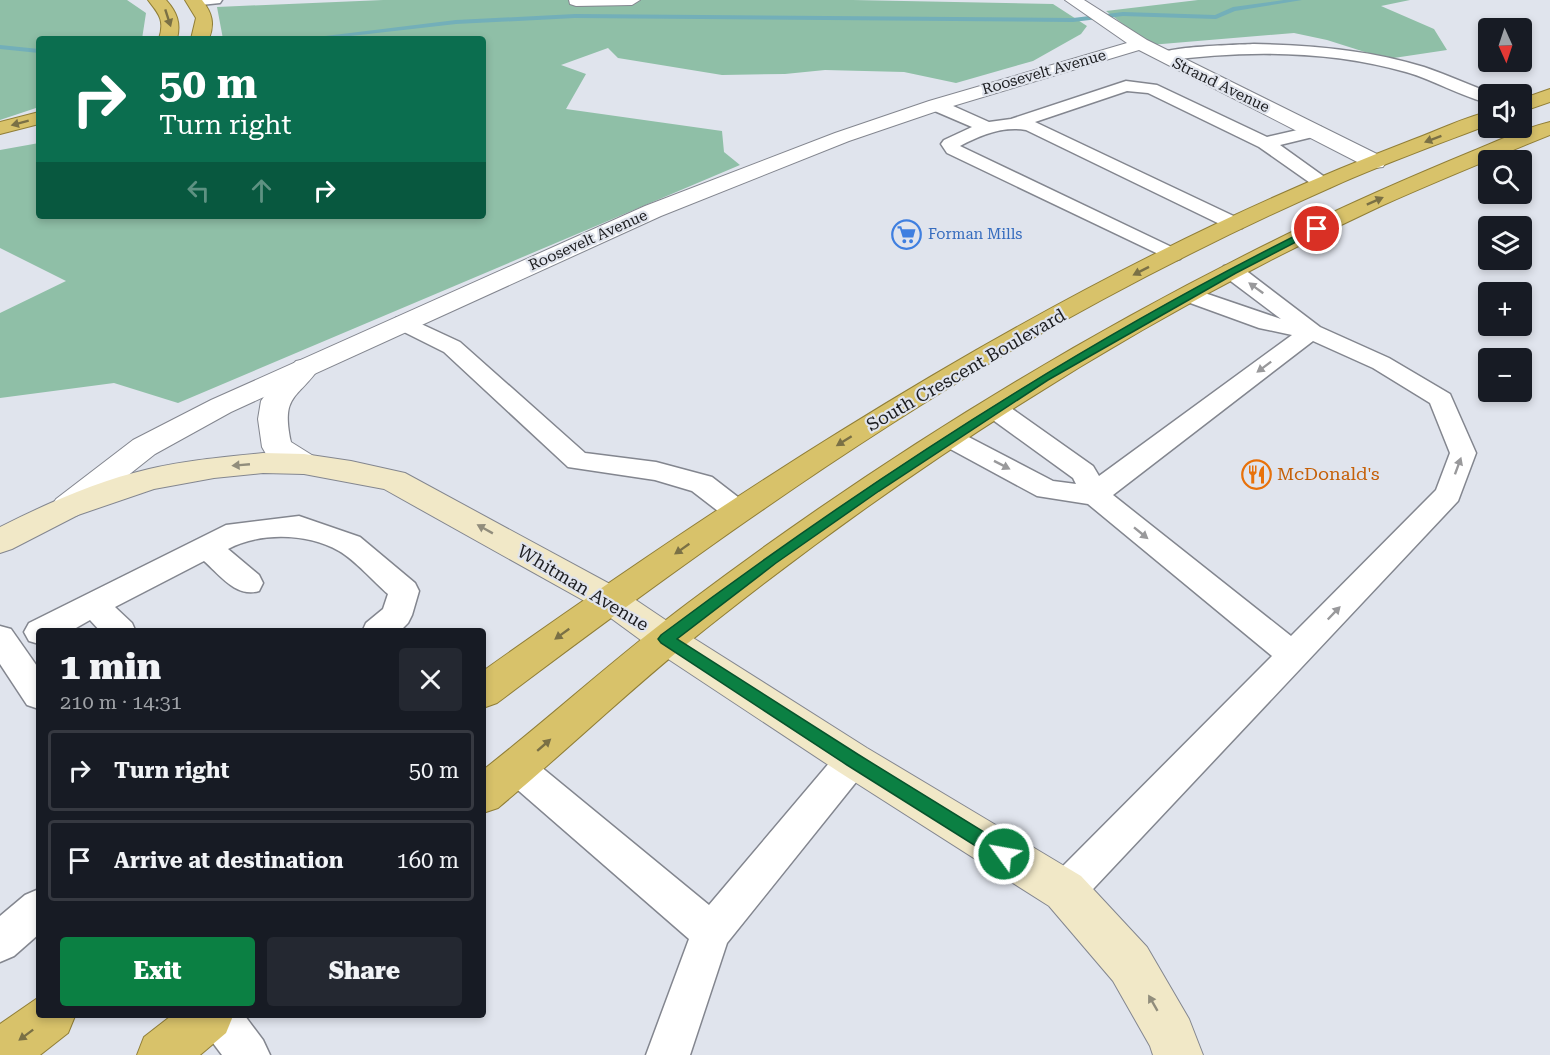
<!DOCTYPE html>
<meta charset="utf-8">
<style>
body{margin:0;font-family:"Roboto Serif",serif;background:#242831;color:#f1f3f6;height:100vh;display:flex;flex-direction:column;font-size:22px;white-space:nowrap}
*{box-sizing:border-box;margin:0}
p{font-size:20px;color:#9ea1a6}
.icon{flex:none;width:33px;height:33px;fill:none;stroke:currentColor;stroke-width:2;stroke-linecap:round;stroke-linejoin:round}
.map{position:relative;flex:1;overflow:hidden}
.side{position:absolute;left:36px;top:628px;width:450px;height:390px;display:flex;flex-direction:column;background:#171b24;border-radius:6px;box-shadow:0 3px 9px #0003}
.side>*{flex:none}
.banner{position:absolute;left:36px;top:36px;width:450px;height:183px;border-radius:6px;box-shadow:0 3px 9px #0003;background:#0b6e4f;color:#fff;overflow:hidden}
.needle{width:39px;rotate:177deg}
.buttons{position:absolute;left:1478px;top:18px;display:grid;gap:12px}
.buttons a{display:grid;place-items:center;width:54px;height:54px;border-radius:6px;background:#171b24;box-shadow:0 3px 9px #0003;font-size:30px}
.pin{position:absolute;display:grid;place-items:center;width:51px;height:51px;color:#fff;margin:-26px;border:3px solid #fff;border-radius:50%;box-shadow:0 2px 6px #0007}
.me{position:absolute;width:66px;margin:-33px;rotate:302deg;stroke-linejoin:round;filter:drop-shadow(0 0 4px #0008)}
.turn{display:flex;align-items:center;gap:21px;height:126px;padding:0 24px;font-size:27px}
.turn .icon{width:78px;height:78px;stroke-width:2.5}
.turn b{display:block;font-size:42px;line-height:51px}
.lanes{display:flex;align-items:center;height:57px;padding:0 24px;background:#0003;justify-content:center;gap:30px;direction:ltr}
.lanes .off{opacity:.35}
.round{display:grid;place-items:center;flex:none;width:63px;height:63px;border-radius:6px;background:#242831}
.headline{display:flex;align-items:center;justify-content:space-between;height:102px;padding:0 24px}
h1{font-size:36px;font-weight:800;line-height:45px}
.button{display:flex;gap:12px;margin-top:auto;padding:12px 24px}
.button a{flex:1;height:69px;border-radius:6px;background:#0b8043;color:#fff;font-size:24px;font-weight:800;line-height:69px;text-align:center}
.button a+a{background:#242831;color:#f1f3f6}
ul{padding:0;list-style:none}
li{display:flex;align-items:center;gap:18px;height:81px;margin:0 12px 9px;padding:0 12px;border:3px solid #363941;border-radius:6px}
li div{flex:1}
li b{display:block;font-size:22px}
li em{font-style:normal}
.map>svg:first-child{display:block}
.green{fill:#8fbfa7}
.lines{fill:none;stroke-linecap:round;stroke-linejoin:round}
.stream{fill:#73afb9;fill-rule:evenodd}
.service-casing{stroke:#83868f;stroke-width:3}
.minor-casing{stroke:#83868f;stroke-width:2}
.tertiary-casing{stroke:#83868f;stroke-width:2}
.secondary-casing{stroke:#83868f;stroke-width:2}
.trunk-casing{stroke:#907e37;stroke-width:2}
.service{fill:#fff;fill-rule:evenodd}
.minor{fill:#fff;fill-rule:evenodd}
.tertiary{fill:#fff;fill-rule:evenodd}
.secondary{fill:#f1e8c7;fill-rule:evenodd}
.trunk{fill:#d8c26a;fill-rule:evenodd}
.oneway{fill:#7a7045}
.oneway2{fill:#99999b}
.oneway3{fill:#918d7c}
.route{fill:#0b8043;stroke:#07532c;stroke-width:1.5}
.labels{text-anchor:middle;stroke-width:4.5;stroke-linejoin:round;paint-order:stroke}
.far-street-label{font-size:15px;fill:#1c1d20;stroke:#e0e4ed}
.far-shop-label{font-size:15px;fill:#366cbe;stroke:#e0e4ed;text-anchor:start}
.street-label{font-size:18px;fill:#1c1d20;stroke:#e0e4ed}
.food-label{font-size:18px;fill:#c56008;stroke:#e0e4ed;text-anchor:start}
</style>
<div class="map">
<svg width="1550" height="1055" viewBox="0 0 1550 1055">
<rect width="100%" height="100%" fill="#e0e4ed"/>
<!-- green -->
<g class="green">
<path d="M0,0h127l19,13 -4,26h-103v68l-39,13z"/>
<path d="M383,0h470l200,4 34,22 -6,8 -48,27 -77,22 -52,-11 -79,-2 -40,4 -63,1 -104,-17 -10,-10 -47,17 25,9 -20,35 156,22 2,21 16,13 -562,238 -64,-20 -114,15v-85l66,-32 -66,-33v-98l39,-7v73h444v-177h-260l-6,-32z"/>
<path d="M1198,0h212l-29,6 53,23 13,21 -60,9 -60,-19 -33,-7 -144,12 -44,-34z"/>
</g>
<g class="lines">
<!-- stream -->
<g class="stream">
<path d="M1284,0h18l-67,11 -19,8 -93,-3 -50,6 -498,-4 -119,6 -132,15h-23l155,-19 119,-6 498,4 50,-6 92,3 18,-8z"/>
<path d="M0,45l39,4v4l-39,-4z"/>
</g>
<defs>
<g id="service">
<path d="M191,0h31l-2,3 -29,3 -2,-3z"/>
<path d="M1254,44c58,1 116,6 170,23 24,8 47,19 70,27h-6v9c-28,-7 -54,-23 -82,-31 -79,-22 -162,-22 -243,-11l-8,-5c9,-10 82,-11 99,-12z"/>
<path d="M1126,81l31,4 110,52 48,-11 6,1 3,4 -3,4 -41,10 53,38 -3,4h-14l-57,-40 -111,-54 -21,-2 -92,31 207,98 3,4 -3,4h-14l-202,-98c-23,-4 -45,5 -66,16l220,105 3,4 -3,4 -7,2 -226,-108 -6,-9 3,-4 28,-13 -42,-18 -2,-4 8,-5 6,1 47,21 22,-3z"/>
<path d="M1232,265l8,1 80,61 69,31 61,36 26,59 -18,48 -379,403 -14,5 -14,-5 -5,-13 5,-13 221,-222 -184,-152 -51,-8 -96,-52 -4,-6 4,-6 9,-2 9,2 94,49 23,3 -3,-6 -87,-63 -4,-6 4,-6 9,-2 9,2 89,63 6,10 193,-141 -33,-7 -77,-28 -3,-5 3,-5 8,-2 91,31 -57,-43 -3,-5 3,-5zM1313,341l60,27 57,35 20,50 -14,37 -145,146 -178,-141z"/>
<path d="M404,316l56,26 125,111 71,9 56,15 35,27 4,7 -4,7 -10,3 -10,-3 -35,-27 -37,-11 -87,-13 -124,-115 -48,-24 -3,-5 3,-5z"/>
<path d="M299,516l61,21 55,46 4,8 -7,24 -4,8 -9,9h-37l4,-9 17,-14 5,-15c-14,-12 -33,-34 -49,-43 -32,-18 -79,-19 -111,-2l31,26 4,8 -4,8c-23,7 -39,-16 -55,-30l-89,46 17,16 4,9h-35l-11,-12 -21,12h-30v12l-10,-3 -5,-9 5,-9 197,-98z"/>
<path d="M0,626l11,3 28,40v40l-12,-4 -27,-41z"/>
<path d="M853,745l12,4 5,11 -5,11 -138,172 -37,112h-44l43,-116 -184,-160 -6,-11 6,-11 12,-4 12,4 180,148 132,-156z"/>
<path d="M39,889v45l-25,22 -14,6v-46l25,-21z"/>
<path d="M198,1016h47l18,24 7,15h-48l-18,-24z"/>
</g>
<g id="minor">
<path d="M569,0h71l-8,5 -56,1 -6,-2z"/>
<path d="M1065,0h19l63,40 236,117 3,5 -3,5 -8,1 -8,-1 -228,-117 -196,59 -94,32 -188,75 -430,196 -76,42 -77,61 -11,3 -11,-3 -5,-8 5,-8 77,-59 78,-40 434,-194 190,-73 94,-32 198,-58z"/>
</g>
<path id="tertiary" d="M306,359l10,2 4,6c-23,33 -39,27 -29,75l24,15 4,7 -4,7 -11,3 -11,-3 -27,-17 -4,-7 -4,-28 3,-18 9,-13 26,-27z"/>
<path id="secondary" d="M263,453l41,1 47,7 54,12 216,117 58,39 188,119 214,128 66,71 42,72 14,36h-50l-3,-9 -37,-65 -64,-75 -210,-134 -186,-123 -56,-41 -213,-119 -80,-15 -41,-1 -49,5 -60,11 -76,26 -66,34 -12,4v-26c48,-24 97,-46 149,-58 38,-9 76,-12 114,-16z"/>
<g id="trunk">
<path d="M148,0h18c11,12 15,23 11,39h-18c6,-19 0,-25 -11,-39z"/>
<path d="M185,0h17c10,13 13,23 7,39h-18l5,-21z"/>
<path d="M1550,89v13l-29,10v-13z"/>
<path d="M39,112v12l-39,10v-12z"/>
<path d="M1488,112v13c-52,20 -105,39 -156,62 -111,49 -220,105 -325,166 -178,104 -345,226 -510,350l-14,5v-37c235,-167 476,-325 737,-449 63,-30 127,-57 192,-82 25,-9 50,-22 76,-28z"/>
<path d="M1550,122v13c-57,23 -113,46 -169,71 -236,110 -458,251 -663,413 -76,59 -146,127 -220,189l-15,5v-43c69,-54 134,-114 205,-167 191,-144 397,-271 612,-375 57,-28 115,-53 173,-77 25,-10 51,-23 77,-29z"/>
<path d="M39,997v19h36l-7,17 -28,22h-40v-31z"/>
<path d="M171,1016h62l-7,17 -26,22h-63l7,-18z"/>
</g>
</defs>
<!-- service casing -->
<use href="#service" class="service-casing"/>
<!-- minor casing -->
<use href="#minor" class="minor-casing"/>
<!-- tertiary casing -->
<use href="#tertiary" class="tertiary-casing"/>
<!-- secondary casing -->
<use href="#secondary" class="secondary-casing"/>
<!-- trunk casing -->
<use href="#trunk" class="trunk-casing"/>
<!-- service -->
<use href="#service" class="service"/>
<!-- minor -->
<use href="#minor" class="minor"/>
<!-- tertiary -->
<use href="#tertiary" class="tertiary"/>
<!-- secondary -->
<use href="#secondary" class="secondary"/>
<!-- trunk -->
<use href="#trunk" class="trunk"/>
</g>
<!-- one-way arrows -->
<defs><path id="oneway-solid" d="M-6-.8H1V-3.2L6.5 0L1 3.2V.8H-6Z" transform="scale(1.5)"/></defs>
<g class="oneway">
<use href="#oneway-solid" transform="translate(168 18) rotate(72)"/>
<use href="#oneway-solid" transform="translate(20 123) rotate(165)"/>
<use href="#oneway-solid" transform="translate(1433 139) rotate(159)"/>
<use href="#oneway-solid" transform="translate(1375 201) rotate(-24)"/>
<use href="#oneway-solid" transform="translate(1141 271) rotate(153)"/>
<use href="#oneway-solid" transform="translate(844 441) rotate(148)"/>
<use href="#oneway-solid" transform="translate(682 549) rotate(145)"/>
<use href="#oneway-solid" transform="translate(562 634) rotate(144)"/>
<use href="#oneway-solid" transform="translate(544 745) rotate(-41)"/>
<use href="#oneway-solid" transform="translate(26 1035) rotate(143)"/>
</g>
<g class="oneway2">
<use href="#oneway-solid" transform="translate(1256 288) rotate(-144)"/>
<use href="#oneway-solid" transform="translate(1264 367) rotate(143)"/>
<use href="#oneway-solid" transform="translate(1002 465) rotate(27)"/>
<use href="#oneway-solid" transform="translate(1458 466) rotate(-70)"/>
<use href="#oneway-solid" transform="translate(1141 533) rotate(39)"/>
<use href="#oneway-solid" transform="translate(1334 613) rotate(-46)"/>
</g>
<g class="oneway3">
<use href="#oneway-solid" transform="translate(241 465) rotate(175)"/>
<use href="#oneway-solid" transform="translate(485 529) rotate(-151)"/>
<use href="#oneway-solid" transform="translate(1153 1003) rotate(-120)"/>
</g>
<!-- route -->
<path class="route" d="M1313,227l8,2 -85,44 -188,107 -169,111 -103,72 -99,76 182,116 151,93 3,6 -3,6 -6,2 -6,-2 -151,-95 -186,-122 -3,-4 3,-4c206,-154 421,-294 652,-408z"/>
<!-- icons -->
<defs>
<symbol id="supermarket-ring" viewBox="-11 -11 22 22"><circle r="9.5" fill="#e0e4ed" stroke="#3f7fe0" stroke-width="1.5"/><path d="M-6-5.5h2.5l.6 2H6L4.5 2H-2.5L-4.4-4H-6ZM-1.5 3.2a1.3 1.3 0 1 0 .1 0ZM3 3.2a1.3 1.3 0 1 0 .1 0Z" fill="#3f7fe0"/></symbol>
<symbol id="restaurant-ring" viewBox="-11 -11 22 22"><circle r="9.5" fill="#e0e4ed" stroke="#e8710a" stroke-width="1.5"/><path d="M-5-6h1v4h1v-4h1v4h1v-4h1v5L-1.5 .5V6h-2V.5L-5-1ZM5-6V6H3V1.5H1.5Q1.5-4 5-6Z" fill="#e8710a"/></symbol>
</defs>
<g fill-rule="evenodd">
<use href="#supermarket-ring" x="890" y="218" width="33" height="33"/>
<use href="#restaurant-ring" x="1240" y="458" width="33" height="33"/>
</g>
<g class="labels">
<!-- far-street labels -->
<g class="far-street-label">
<text transform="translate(1044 72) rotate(-16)" y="5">Roosevelt Avenue</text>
<text transform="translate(1221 85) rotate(26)" y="5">Strand Avenue</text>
<text transform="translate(588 240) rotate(-24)" y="5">Roosevelt Avenue</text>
</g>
<!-- far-shop labels -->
<g class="far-shop-label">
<text x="928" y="239">Forman Mills</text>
</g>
<!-- street labels -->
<g class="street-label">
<text transform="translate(966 370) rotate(-30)" y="6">South Crescent Boulevard</text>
<text transform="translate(583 588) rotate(31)" y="6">Whitman Avenue</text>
</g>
<!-- food labels -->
<g class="food-label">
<text x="1277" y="480">McDonald's</text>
</g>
</g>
</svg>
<div class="buttons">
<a><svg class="needle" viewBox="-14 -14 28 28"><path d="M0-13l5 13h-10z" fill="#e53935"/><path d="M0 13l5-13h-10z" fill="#9ea1a6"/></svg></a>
<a><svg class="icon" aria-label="sound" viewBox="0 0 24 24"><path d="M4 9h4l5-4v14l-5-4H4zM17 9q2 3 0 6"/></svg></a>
<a><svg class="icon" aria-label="search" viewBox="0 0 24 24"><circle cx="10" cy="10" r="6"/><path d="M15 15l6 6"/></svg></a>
<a><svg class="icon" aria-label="layers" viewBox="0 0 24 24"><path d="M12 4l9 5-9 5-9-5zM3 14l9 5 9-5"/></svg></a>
<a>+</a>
<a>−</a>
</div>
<div class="pin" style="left:1317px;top:229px;background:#d93025"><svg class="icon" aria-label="arrive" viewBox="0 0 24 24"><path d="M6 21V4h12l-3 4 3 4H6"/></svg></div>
<svg class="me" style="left:1004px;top:854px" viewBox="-20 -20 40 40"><circle r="17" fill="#0b8043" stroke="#fff" stroke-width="3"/><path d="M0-11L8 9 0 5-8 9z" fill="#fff"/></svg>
<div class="banner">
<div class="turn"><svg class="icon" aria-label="right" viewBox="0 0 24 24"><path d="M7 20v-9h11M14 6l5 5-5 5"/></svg><div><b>50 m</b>Turn right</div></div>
<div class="lanes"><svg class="icon off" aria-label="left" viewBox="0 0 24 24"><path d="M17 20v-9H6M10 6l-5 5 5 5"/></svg><svg class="icon off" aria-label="ahead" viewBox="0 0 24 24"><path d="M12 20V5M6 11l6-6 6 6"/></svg><svg class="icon" aria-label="right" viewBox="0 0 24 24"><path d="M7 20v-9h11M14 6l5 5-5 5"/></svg></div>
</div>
<section class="side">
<div class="headline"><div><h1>1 min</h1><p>210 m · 14:31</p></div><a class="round"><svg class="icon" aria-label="close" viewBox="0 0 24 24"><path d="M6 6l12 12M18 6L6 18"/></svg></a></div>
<ul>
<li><svg class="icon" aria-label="right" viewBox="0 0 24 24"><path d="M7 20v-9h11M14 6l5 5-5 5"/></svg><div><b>Turn right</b></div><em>50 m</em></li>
<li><svg class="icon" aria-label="arrive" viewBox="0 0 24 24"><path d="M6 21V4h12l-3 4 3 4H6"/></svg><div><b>Arrive at destination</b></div><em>160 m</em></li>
</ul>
<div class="button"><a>Exit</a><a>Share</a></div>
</section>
</div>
